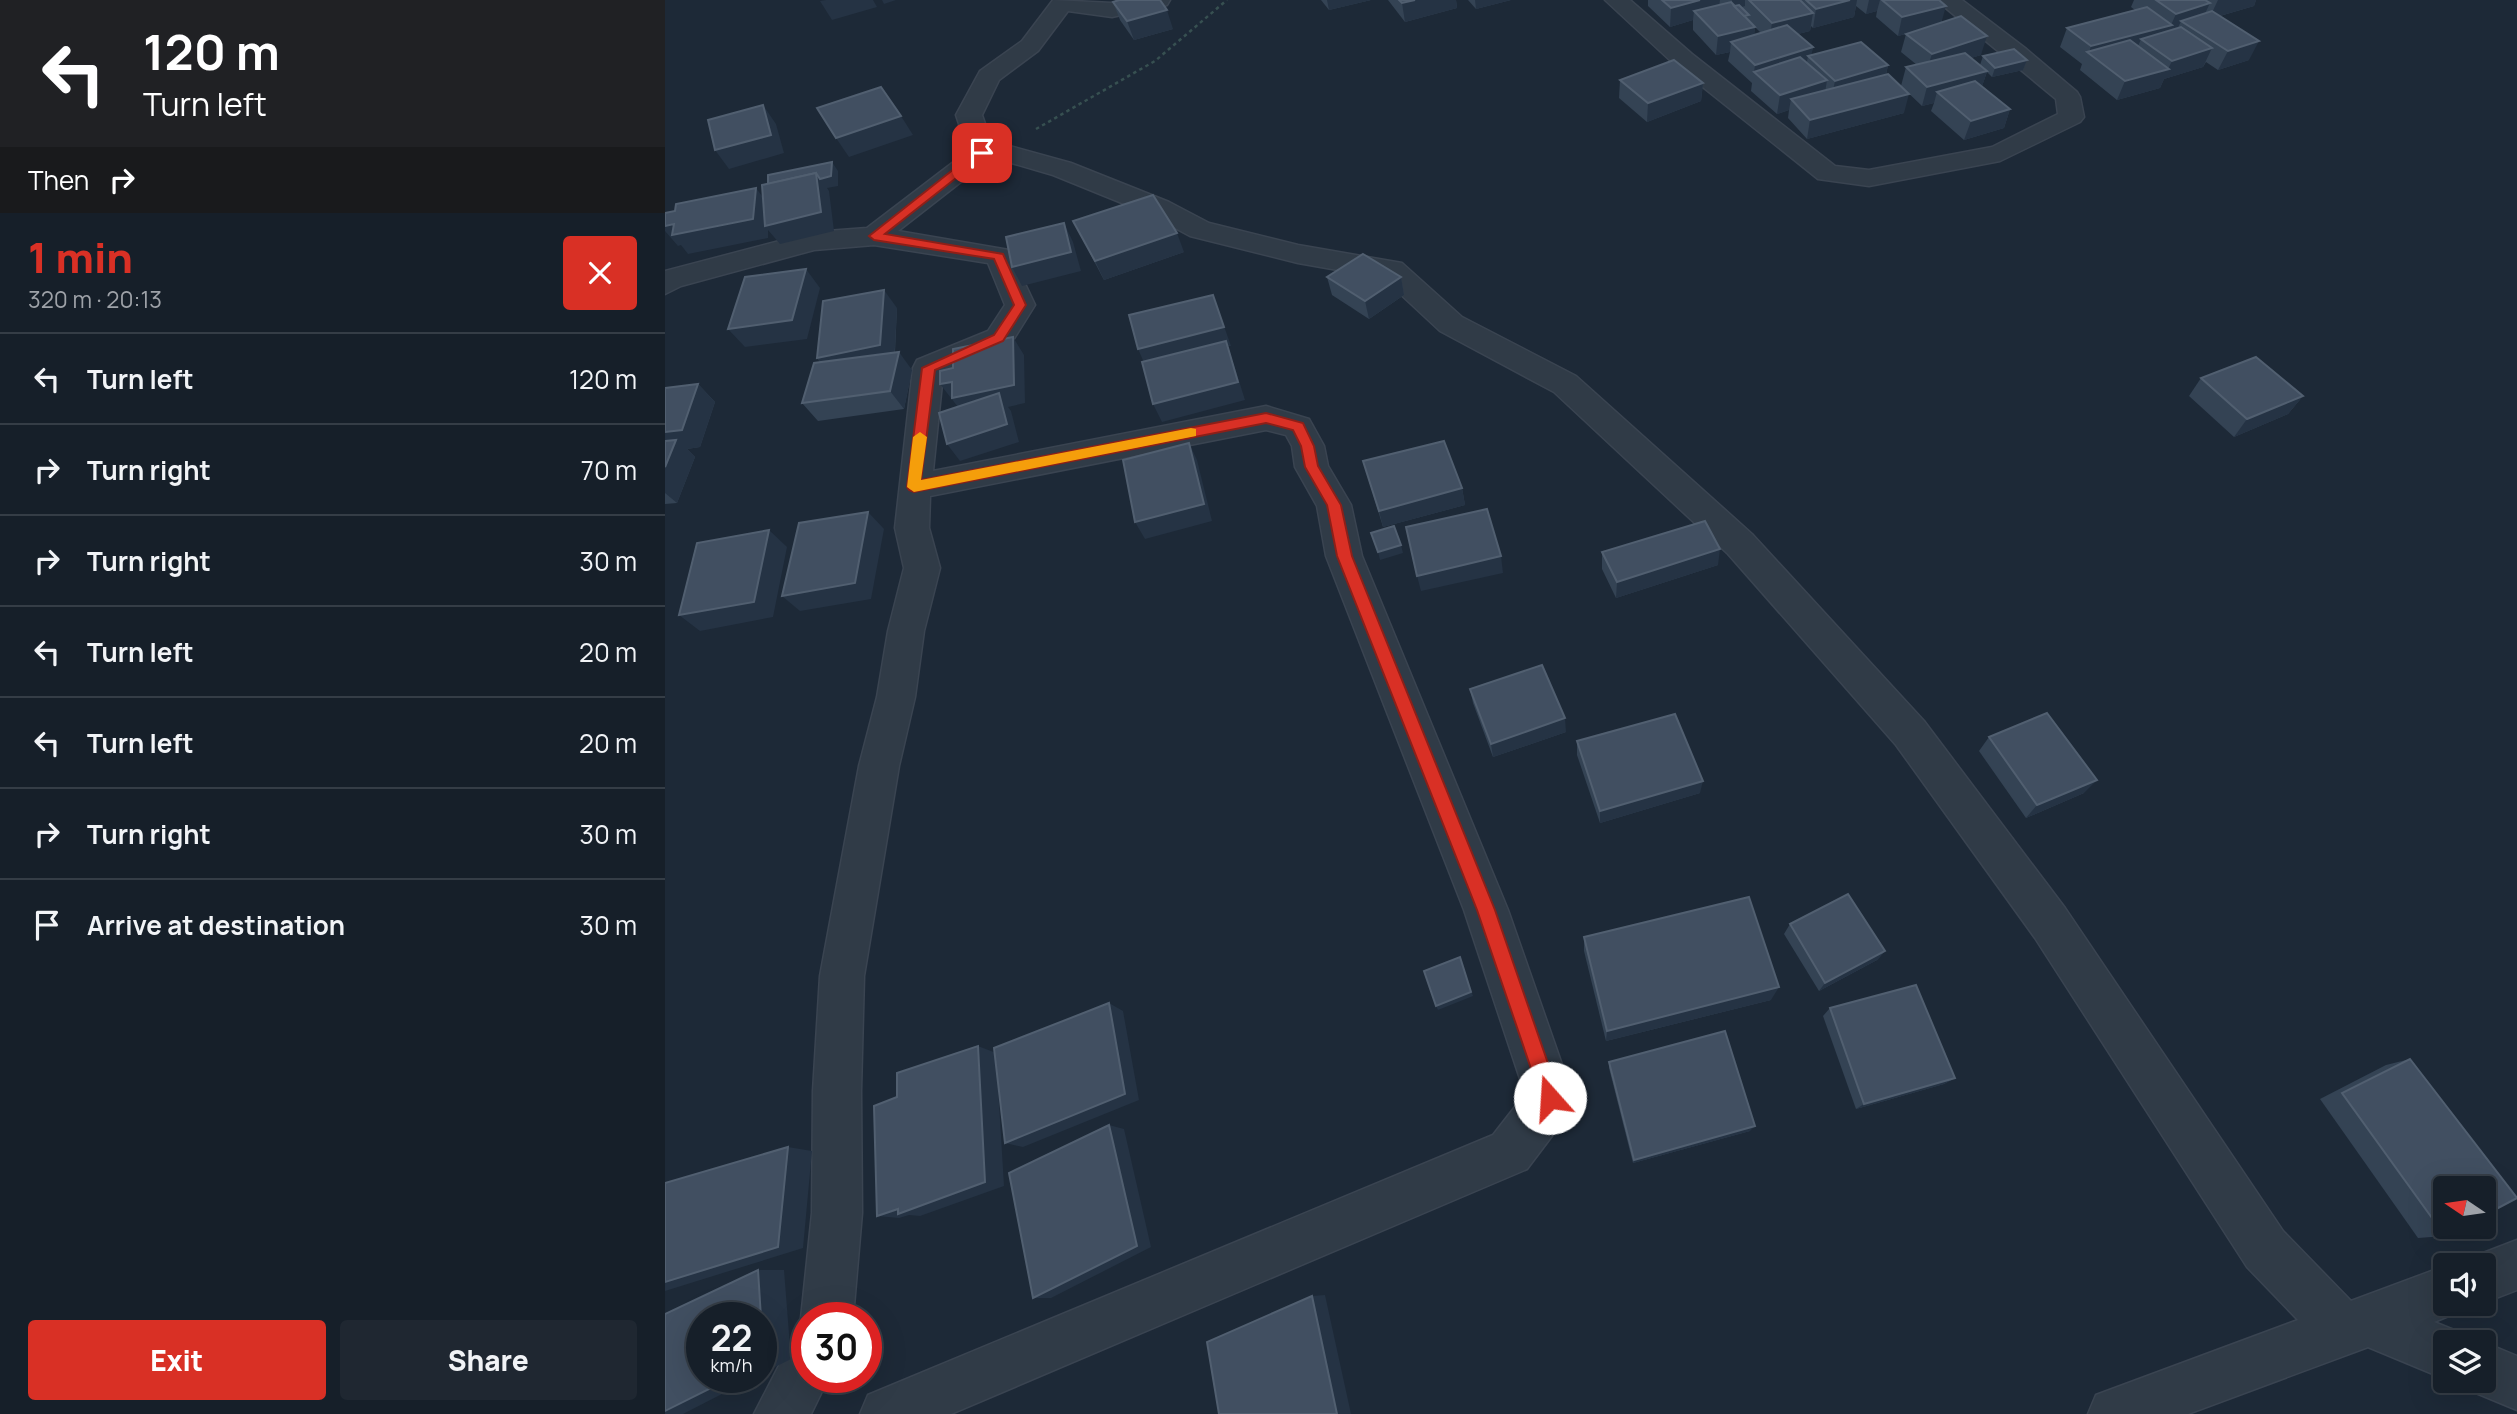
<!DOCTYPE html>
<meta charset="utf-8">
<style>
body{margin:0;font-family:Manrope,sans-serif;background:#1f2731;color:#f1f3f6;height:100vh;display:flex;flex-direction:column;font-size:26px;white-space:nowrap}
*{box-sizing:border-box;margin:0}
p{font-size:23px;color:#9ea2a8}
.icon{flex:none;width:38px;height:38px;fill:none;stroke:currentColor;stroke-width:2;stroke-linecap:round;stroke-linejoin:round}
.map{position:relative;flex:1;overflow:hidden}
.side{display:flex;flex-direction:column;background:#161f29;width:665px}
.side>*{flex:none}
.hud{background:#202124;color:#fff;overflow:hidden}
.needle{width:46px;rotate:283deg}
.buttons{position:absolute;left:1768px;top:1176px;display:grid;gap:14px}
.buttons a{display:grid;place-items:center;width:63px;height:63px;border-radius:7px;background:#161f29;box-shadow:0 7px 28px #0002,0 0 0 2px #353d46;font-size:35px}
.speed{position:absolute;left:21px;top:1302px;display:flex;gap:14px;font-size:35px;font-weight:700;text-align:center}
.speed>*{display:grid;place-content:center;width:91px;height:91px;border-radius:50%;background:#161f29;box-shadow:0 7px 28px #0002,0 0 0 2px #353d46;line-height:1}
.speed small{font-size:18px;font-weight:400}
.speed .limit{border:10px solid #d22;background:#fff;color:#111}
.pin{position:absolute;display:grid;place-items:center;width:60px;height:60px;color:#fff;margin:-30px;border-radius:14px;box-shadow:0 4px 10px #0006}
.me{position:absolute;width:77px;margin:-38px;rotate:341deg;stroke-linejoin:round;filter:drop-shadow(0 0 5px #0008)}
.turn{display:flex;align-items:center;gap:24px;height:147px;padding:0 28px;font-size:32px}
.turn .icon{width:91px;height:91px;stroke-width:2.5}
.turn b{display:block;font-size:49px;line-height:60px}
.then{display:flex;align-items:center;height:66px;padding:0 28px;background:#0003;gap:14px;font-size:26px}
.round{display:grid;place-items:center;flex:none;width:74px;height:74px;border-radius:7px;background:#1f2731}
.overview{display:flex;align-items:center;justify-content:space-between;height:119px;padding:0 28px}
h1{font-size:42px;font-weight:800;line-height:52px;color:#d93025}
.cta{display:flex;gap:14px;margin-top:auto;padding:14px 28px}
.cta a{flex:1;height:80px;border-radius:7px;background:#d93025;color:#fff;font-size:28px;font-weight:800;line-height:80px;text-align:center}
.cta a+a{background:#1f2731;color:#f1f3f6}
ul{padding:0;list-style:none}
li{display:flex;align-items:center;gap:21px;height:91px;padding:0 28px;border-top:2px solid #353d46}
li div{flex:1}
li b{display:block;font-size:26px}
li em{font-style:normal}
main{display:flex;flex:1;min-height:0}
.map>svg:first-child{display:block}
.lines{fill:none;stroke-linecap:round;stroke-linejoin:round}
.street-casing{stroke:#3a4451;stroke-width:3}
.path{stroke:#375051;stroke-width:2.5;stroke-dasharray:3.5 3.5;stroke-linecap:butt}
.street{fill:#303b47;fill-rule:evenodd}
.wall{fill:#344354;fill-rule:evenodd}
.shaded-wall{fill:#253344}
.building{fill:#414f61;stroke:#515f70;stroke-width:2}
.route{fill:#d93025;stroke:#8d1f18;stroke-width:2}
.slow{fill:#f59e0b}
</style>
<main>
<section class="side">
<div class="hud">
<div class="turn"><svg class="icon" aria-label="left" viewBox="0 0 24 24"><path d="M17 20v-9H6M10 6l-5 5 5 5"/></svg><div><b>120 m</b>Turn left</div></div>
<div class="then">Then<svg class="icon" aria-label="right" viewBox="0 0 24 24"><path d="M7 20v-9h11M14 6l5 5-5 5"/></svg></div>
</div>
<div class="overview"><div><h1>1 min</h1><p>320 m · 20:13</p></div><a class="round" style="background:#d93025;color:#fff"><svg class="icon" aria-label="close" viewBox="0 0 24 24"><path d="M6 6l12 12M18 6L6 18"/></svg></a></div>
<ul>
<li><svg class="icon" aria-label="left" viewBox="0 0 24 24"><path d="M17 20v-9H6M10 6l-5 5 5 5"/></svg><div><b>Turn left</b></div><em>120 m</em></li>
<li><svg class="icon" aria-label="right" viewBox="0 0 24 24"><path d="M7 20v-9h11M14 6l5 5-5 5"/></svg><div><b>Turn right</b></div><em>70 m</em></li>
<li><svg class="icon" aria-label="right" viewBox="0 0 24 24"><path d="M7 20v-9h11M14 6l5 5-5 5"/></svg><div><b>Turn right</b></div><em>30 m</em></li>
<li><svg class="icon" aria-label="left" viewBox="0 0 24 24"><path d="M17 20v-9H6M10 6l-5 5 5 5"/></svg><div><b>Turn left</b></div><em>20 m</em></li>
<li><svg class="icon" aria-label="left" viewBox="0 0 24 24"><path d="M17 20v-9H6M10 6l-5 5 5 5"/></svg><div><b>Turn left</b></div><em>20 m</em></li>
<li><svg class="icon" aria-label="right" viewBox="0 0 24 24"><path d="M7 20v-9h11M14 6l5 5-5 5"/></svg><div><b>Turn right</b></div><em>30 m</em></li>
<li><svg class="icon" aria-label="arrive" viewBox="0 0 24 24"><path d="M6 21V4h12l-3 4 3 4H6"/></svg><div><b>Arrive at destination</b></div><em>30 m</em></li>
</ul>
<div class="cta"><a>Exit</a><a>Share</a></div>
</section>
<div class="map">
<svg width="1852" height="1414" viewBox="0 0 1852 1414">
<rect width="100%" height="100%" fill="#1d2937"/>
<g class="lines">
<defs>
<g id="street">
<path d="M388,0l59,3 15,-3h43l-3,5 -55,12 -44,-6 -30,40 -39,29 -17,35 10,29 7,-1 72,20 98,39 40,21 89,22 104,18 60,54 114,59 176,158 172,187 141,187 218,323 68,70 94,-35v38h21l-3,6 -29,12 30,12 3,8h-22v37l-77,-32 -180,67h-100l8,-19 202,-75 -51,-53 -212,-329 -139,-193 -168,-191 -174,-162 -114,-61 -57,-53 -85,-15 -108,-27 -41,-22 -96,-39 -55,-16 -9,1 -91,71 111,19 26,55 -25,40 -67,29 -10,97 333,-65 43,13 15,27 4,20 23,39 11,51 146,354 66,189 -7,17 -40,53 -576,245h-91l8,-19 625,-260 32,-41 -61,-184 -138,-354 -9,-50 -22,-39 -3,-21 -6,-11 -20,-5 -336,66 -1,32 11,40 -16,63 -9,66 -16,69 -35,210 -3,115 1,122 -9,105h-46v14l-6,-14 11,-105 1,-122 7,-115 39,-210 18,-69 11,-66 16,-63 -9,-40 18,-160 4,-8 71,-29 17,-26 -17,-42 -114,-18 -60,5 -133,36 -16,8v-23l149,-39 53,-4 101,-77 -12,-36 24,-44 42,-30z"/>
<path d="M940,0h25l62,54 143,112 34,4 123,-23 66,-33 -2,-15 -120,-99h26l63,48 52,44 3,5 4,20 -4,5 -80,39 -131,25 -51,-7 -144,-115z"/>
<path d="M1852,1240v50l-34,13v-38h-20l2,-5z"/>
<path d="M142,1341v36h22l-18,37h-57l34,-66z"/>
<path d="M1818,1342l34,14v54l-53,-22 -3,-7h22z"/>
</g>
</defs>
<!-- street casing -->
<use href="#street" class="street-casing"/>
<!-- path -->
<path class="path" d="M371,129l119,-68 72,-61"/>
<!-- street -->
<use href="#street" class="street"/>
</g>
<!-- wall -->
<g class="wall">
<path d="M656,0h50l-42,10z"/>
<path d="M723,0h68l1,8 -52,14z"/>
<path d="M803,0h43l-35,9z"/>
<path d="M983,0h291l3,22 39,33 -10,3 9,7 3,-9 44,4 -4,10 -31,7 -5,-5 -5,14 28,23 -6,19 -40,12 -33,-29 3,-8 -12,3 -21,-20 5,-19 11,-2 -16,-13 5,-18 -8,2 -22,-19 1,-6 -11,3 -10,-8 -2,11 -41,11 -2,-2 -1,5 -12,3 15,13 -2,8 77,10 -2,10 18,38 -97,26 -19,-21 1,-8 -12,4 -26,-23 1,-8 -24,-22 2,-9 -14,3 -23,-25v-10l-23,7 -22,-21zM1089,26l7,7 -7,2 1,-8z"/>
<path d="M1469,0h122l-2,6 -34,10 29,44 -31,10 -12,-8 -3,5 -39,12 -4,9 -43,12 -37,-30 2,-6 -22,-17 7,-19 68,-18 -4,-3z"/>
<path d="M448,2l60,27 -39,11 -14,-20z"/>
<path d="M955,80l83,3 -2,18 -54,21 -28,-24z"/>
<path d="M408,221l111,31 -80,28z"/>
<path d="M662,277h74l3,18 -35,24 -37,-24z"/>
<path d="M232,308l-2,44 17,18 -8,39 -86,12 -16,-18 18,-41 -3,-4z"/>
<path d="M1536,378l102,18 -15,18 -54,23 -45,-41z"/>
<path d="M33,384l17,18 -15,45 -13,2 8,8 -18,46 -12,1v-116z"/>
<path d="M698,461l99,27 3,17 -82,22z"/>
<path d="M937,552l116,13 -102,33 -14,-29z"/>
<path d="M805,689l96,43 -73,25 -20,-54z"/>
<path d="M1324,737l95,56 -58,25 -47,-67z"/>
<path d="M912,741l123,52 -100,30 -23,-68z"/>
<path d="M1125,924l95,27 -8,9 -58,31 -35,-57z"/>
<path d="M919,937l187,63 -165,41 -22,-90z"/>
<path d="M1165,1008l125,70 -11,6 -88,25 -33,-93z"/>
<path d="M1745,1059l35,177 -27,2 -98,-139 66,-34z"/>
<path d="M944,1062l141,69 -117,32 -24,-95z"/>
</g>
<!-- shaded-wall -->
<g class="shaded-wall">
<path d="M161,0h47l4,7 -45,13 -12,-19z"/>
<path d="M217,0h14l-12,4z"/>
<path d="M662,0h44l-42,10z"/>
<path d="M750,0h41l1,8 -52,14 -3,-19z"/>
<path d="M810,0h36l-35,9z"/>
<path d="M1035,0h20l-2,13 -24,-2 -1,9 -23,7 1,-19z"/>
<path d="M1067,0h13v6l-12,4 -2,-1z"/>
<path d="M1185,0h7l-3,17 -41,11 3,-19z"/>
<path d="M1204,0h11l-3,11 -11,3z"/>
<path d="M1553,0h38l-2,6 -45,13z"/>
<path d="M1545,3l-9,19 -20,-1 -4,9 -36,9 -5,12 -47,2 2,-7 80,-21 5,-11z"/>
<path d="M1281,6l-5,18 -43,12 4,-19z"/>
<path d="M502,10l6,19 -39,11 -7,-19z"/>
<path d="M1148,13l-3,18 -41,10 3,-18z"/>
<path d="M1090,27l-2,19 -22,-4 -1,10 -14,3 2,-19z"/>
<path d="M1322,36l-6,19 -55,17 6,-18z"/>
<path d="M1594,41l-10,19 -31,10 10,-19z"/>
<path d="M1148,47l-2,11 -3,-2 -2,11 -52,5 1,-7z"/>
<path d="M1547,48l-9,19 -39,12 -4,9 -43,12 8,-19 43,-12 4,-8z"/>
<path d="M1362,60l-4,10 -31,7 3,-9z"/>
<path d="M1223,65l-4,19 -53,16 4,-19z"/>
<path d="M1322,71l-6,19 -44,2 -3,11 -12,3 5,-19z"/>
<path d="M1162,80l-3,19h-33l-2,11 -12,4 3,-19z"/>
<path d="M1038,83l-2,18 -54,21 1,-19z"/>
<path d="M1244,94l-5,19 -97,26 3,-19z"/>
<path d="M98,105l13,19 8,29 -55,16 -14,-19z"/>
<path d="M1345,109l-6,19 -40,12 7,-19z"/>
<path d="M236,116l12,19 -64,22 -13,-19z"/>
<path d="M167,162l6,9v15l-11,2 2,3 5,40 -54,13 -12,-14v8l-80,16 -7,-9 -3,1 -13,-15v-5l91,-38 14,19z"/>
<path d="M399,223l9,19 8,29 -59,15 -10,-19z"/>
<path d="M512,233l7,19 -80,28 -9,-19z"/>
<path d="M141,269l14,19 -13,51 -62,8 -17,-18z"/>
<path d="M736,277l3,18 -35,24 -4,-18z"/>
<path d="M219,290l13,18 -3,56 -62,12 -15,-18z"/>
<path d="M548,295l18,51h-3l17,54 -83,22 -9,-18 -7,-37 -8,-18z"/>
<path d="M348,337l11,18 1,48 -17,4 3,4 8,31 -59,19 -13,-17 18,-28 -25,-32z"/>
<path d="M234,352l13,18 -8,39 -14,-18z"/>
<path d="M33,384l17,18 -15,45 -13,2 8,8 -18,46 -12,-10v-61z"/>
<path d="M1638,396l-15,18 -54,23 13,-18z"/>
<path d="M524,443l8,17 15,61 -67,18 -10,-17z"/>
<path d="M797,488l3,17 -82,22 -4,-16z"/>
<path d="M203,512l16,17 -13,70 -71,12 -18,-15z"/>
<path d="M104,530l18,17 -14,70 -73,14 -21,-16z"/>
<path d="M736,545l2,8 -23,7 -2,-8z"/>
<path d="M1055,549l-2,16 -102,33 1,-16z"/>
<path d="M836,556l2,17 -82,18 -4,-15z"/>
<path d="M900,718l1,14 -73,25 -2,-13z"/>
<path d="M1432,780l-13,13 -58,25 11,-13z"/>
<path d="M1038,781l-3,12 -100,30v-12z"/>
<path d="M1220,951l-8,9 -58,31 6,-8z"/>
<path d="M795,957l13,39 -35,14 -2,-4z"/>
<path d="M1114,987l-8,13 -165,41 1,-10z"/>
<path d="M444,1003l14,8 16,89 -116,47 -18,-4z"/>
<path d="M313,1046l18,7 8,133 -84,30 -11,-1 -10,3 -22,-2z"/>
<path d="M1290,1078l-11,6 -88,25 8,-5z"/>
<path d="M444,1125l15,4 27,118 -100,51h-18z"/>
<path d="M1090,1126l-5,5 -117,32 1,-3z"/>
<path d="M123,1147l24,4 -9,97 -138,43v-9z"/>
<path d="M93,1270h26l7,89 -30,15z"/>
<path d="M660,1295l26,119h-14l-25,-118z"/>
<path d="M68,1377h22l-72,37h-18v-3z"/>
</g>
<!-- building -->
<g class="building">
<path d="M454,0h41l7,10 -40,11 -14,-19z"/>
<path d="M734,0h16l-13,3z"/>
<path d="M997,0h38l-29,8z"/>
<path d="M1084,0h51l13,13 -41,10z"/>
<path d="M1141,0h44l-34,9z"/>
<path d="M1217,0h57l7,6 -44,11z"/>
<path d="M1491,0h49l5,3 -34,11z"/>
<path d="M1066,2l24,25 -37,9 -24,-25z"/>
<path d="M1074,5l10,10 -5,1 -10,-10z"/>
<path d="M1482,7l25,18 -81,21 -24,-18z"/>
<path d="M1547,11l47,30 -31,10 -47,-30z"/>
<path d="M1296,16l26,20 -55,18 -26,-20z"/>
<path d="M1122,25l26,22 -58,18 -24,-23z"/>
<path d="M1516,27l31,21 -40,13 -31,-22z"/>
<path d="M1465,40l39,29 -44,12 -38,-29z"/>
<path d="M1196,42l27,23 -53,16 -27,-25z"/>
<path d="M1349,49l13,11 -32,8 -12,-12z"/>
<path d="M1300,53l22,18 -60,16 -21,-20z"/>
<path d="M1135,57l27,23 -47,15 -26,-23z"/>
<path d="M1009,60l29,23 -55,20 -28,-23z"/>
<path d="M1223,74l21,20 -99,26 -19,-21z"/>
<path d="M1310,81l35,28 -39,12 -34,-29z"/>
<path d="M216,87l20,29 -65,22 -19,-30z"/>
<path d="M98,105l8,30 -56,15 -7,-30z"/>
<path d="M167,162l-1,14 -11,3 -4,-6 -48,11v-9z"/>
<path d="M151,173l5,39 -56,14 -3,-41z"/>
<path d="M91,188l-3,31 -81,16 2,-11 -9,2v-13l10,-2 1,-7z"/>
<path d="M488,195l24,38 -82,28 -22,-40z"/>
<path d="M399,223l7,29 -59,15 -6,-30z"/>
<path d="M698,254l38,23 -36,24 -38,-24z"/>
<path d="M141,269l-14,51 -64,9 17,-52z"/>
<path d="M219,290l-4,55 -63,13 6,-57z"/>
<path d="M548,295l11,32 -86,22 -9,-34z"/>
<path d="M348,337l1,48 -62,13v-16l-12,2v-13l13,-3v-19z"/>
<path d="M561,341l12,41 -85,22 -11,-42z"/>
<path d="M234,352l-9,39 -88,12 12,-40z"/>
<path d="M1591,357l47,39 -56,23 -46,-41z"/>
<path d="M33,384l-16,46 -17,2v-44z"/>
<path d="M334,393l8,31 -60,20 -8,-31z"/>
<path d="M11,440l-11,27v-26z"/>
<path d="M779,441l18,47 -83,23 -16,-50z"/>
<path d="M524,443l15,61 -69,18 -12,-62z"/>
<path d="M822,509l14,47 -84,20 -11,-49z"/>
<path d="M203,512l-13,71 -73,13 17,-73z"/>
<path d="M1040,521l15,28 -103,33 -15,-30z"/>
<path d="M729,526l7,19 -23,7 -7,-19z"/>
<path d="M104,530l-15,72 -75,13 18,-72z"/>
<path d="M877,665l23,53 -74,26 -21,-55z"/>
<path d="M1382,713l50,67 -60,25 -48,-68z"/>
<path d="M1010,714l28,67 -103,30 -23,-70z"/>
<path d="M1183,894l37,57 -60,32 -35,-59z"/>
<path d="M1084,897l30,90 -172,44 -23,-94z"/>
<path d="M795,957l11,35 -35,14 -12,-35z"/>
<path d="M1251,985l39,93 -91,26 -34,-96z"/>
<path d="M444,1003l16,91 -120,49 -11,-95z"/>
<path d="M1060,1031l30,95 -121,34 -25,-98z"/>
<path d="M313,1046l7,136 -87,32v-5l-21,7 -3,-110 23,-9v-24z"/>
<path d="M1745,1059l107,139 -34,18v-28h-38v39h18l-18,9 -103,-143z"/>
<path d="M444,1125l28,121 -104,52 -24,-125z"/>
<path d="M123,1147l-10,100 -113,35v-99z"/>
<path d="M93,1270l3,48h-59v59h31l-68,34v-97z"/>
<path d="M647,1296l25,118h-118l-12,-72z"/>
<path d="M96,1321l3,40 -3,2z"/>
</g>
<!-- route -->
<path class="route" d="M313,150l10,3 -103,81 118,20 23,51 -23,36 -68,29 -14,110 345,-67 37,10 11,23 4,20 23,39 11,51 143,354 65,188 -3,7 -7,3 -7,-3 -2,-7 -64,-188 -140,-354 -10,-51 -22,-38 -4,-21 -8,-16 -27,-7 -352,69 -5,-2 -2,-3 15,-119 72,-33 20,-30 -20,-46 -120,-19 -5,-4z"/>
<!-- slow -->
<path class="slow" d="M526,428l5,1v7l-282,56 -7,-5 6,-50 7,-5 7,5 -6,43z"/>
</svg>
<div class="buttons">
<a><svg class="needle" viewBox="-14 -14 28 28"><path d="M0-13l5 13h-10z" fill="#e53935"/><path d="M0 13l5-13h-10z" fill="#9ea2a8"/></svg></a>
<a><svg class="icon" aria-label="sound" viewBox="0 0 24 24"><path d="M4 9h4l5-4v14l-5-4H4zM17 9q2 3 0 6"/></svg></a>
<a><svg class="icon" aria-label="layers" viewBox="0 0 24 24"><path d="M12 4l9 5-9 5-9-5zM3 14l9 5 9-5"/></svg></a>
</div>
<div class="speed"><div>22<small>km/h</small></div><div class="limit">30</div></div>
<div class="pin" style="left:317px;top:153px;background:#d93025"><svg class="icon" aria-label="arrive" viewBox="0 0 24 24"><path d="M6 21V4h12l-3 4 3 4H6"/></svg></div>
<svg class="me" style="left:885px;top:1098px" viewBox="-20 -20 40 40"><circle r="19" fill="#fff"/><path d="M0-13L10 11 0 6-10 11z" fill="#d93025"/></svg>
</div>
</main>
